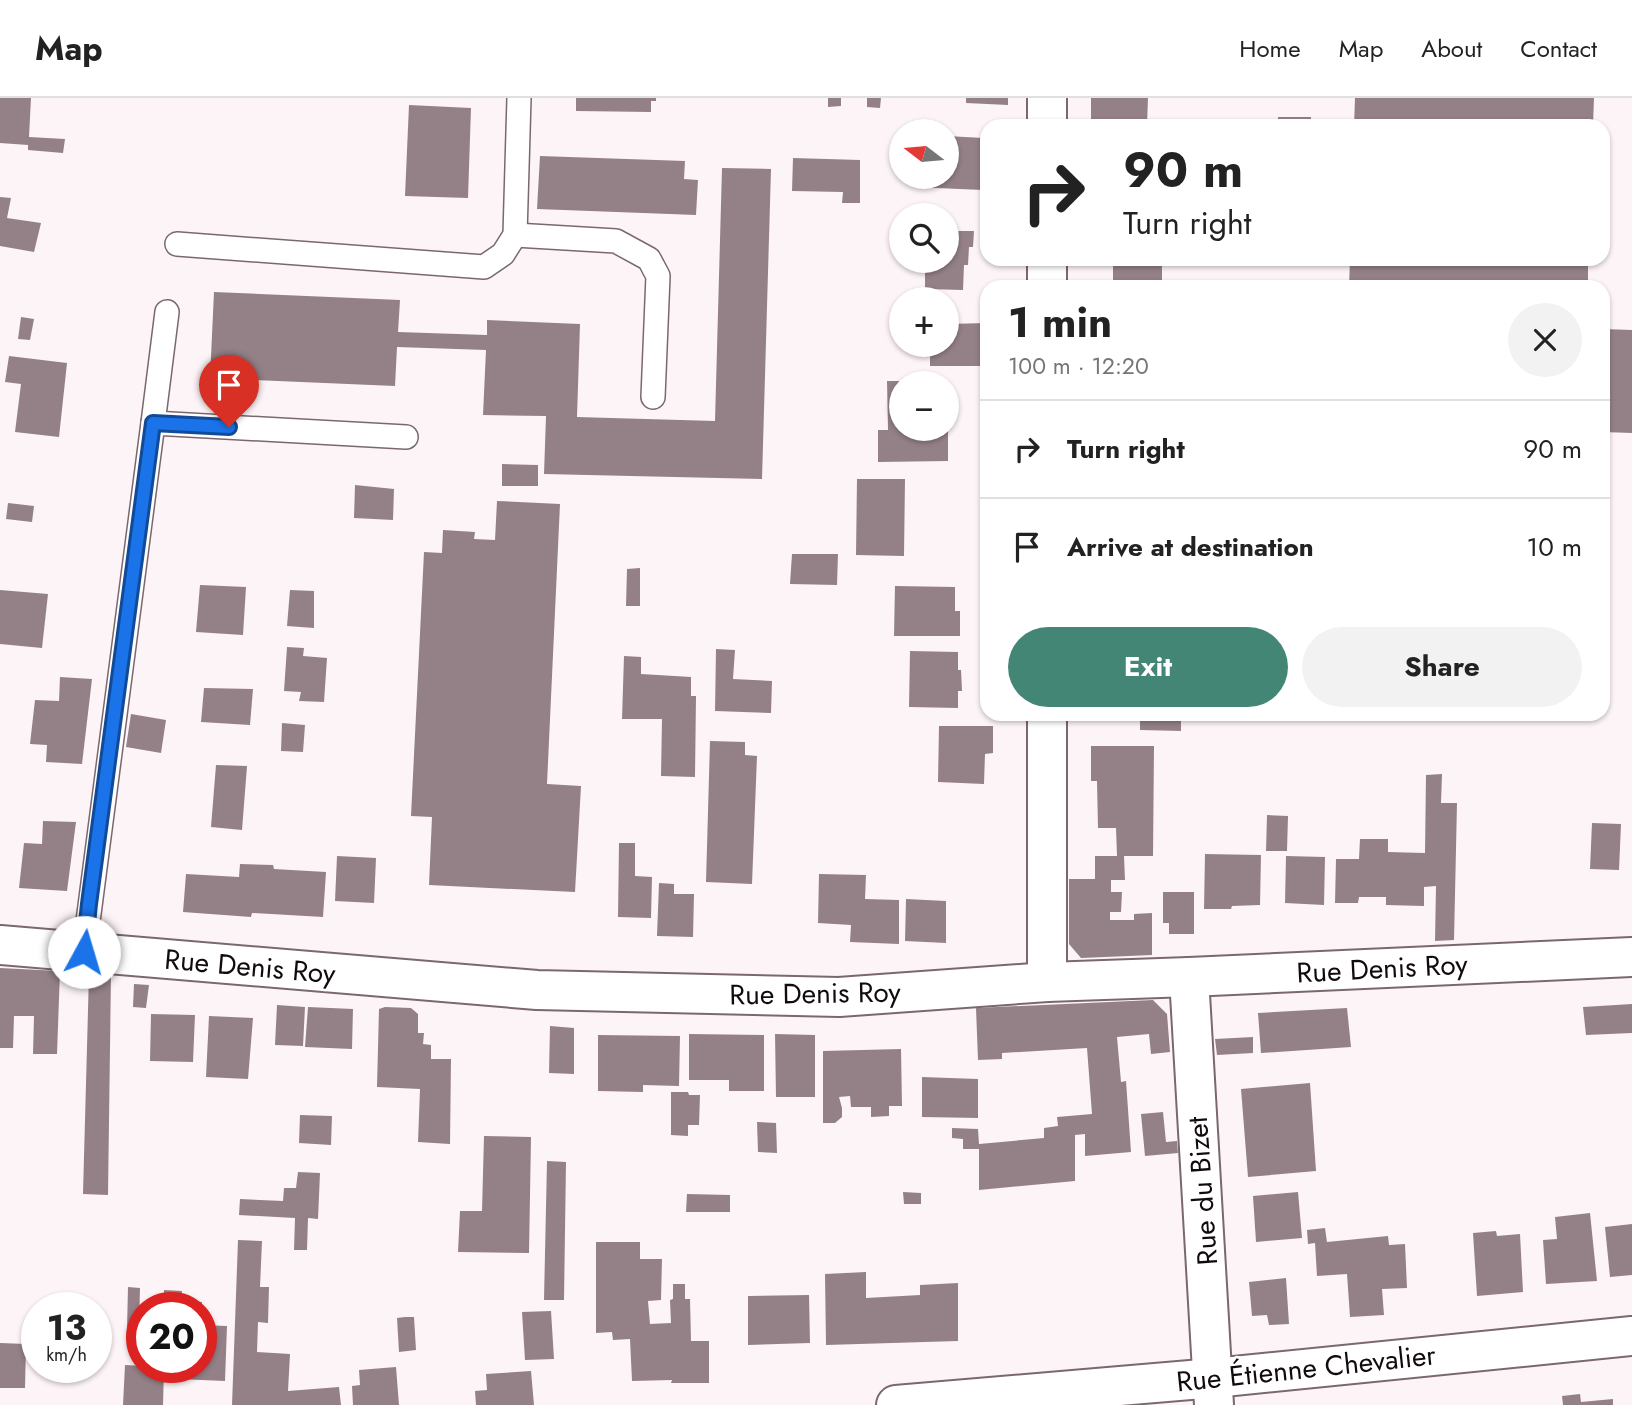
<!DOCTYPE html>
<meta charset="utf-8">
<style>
body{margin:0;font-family:Jost,sans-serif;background:#f2f2f2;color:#222;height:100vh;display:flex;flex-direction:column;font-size:26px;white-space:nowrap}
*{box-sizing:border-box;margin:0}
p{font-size:23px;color:#767676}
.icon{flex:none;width:38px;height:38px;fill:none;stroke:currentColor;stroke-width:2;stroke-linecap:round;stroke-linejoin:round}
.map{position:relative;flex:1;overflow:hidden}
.sheet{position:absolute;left:980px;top:182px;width:630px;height:441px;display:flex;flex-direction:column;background:#fff;border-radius:21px;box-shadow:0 2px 5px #0004}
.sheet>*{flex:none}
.hud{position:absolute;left:980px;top:21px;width:630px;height:147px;border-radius:21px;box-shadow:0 2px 5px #0004;background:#fff;color:#222;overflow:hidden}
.needle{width:46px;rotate:286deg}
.tools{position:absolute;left:889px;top:21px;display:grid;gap:14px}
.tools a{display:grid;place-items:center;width:70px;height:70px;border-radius:50%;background:#fff;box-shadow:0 2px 5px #0004;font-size:35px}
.speed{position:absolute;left:21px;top:1194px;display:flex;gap:14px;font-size:35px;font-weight:700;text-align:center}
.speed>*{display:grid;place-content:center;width:91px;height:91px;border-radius:50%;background:#fff;box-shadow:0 2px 5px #0004;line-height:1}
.speed small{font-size:18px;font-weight:400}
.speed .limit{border:10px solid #d22;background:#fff;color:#111}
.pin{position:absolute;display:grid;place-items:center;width:60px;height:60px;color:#fff;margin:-72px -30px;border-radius:50% 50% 50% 0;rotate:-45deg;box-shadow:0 0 7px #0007}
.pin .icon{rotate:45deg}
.me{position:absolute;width:77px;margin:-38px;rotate:6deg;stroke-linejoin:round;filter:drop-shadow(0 0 5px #0008)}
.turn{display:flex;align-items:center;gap:24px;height:147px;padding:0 28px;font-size:32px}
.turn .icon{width:91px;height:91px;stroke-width:2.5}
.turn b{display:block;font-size:49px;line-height:60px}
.round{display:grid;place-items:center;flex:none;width:74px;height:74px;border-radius:37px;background:#f2f2f2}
.headline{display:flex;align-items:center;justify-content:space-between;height:119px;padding:0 28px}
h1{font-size:42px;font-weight:700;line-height:52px}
.primary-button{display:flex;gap:14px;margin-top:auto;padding:14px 28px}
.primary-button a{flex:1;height:80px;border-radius:42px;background:#448676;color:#fff;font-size:28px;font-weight:700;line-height:80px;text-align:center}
.primary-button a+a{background:#f2f2f2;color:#222}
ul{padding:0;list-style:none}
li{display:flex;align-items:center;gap:21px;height:98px;padding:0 28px;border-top:2px solid #e0e0e0}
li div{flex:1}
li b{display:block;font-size:26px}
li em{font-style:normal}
header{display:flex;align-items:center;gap:42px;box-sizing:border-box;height:98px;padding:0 35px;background:#fff;border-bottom:2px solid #e0e0e0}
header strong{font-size:33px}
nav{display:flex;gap:38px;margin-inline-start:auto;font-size:24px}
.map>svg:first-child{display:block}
.building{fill:#948187}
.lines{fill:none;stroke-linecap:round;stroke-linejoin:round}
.lane-casing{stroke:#7a686e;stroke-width:26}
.street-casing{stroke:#7a686e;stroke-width:42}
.lane{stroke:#fff;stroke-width:23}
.street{stroke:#fff;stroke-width:38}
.route-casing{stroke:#114b97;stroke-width:18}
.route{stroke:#1a73e8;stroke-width:12}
.labels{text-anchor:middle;stroke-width:5;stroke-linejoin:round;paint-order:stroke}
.street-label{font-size:28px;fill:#120b0d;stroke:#fff}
</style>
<header>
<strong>Map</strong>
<nav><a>Home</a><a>Map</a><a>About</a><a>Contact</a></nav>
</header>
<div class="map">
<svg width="1632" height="1307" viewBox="0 0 1632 1307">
<rect width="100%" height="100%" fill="#fdf4f7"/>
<!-- building -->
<g class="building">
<path d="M0,0h31l-2,39 36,2 -2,14 -35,-3v-5l-28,-2z"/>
<path d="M576,0h80v3h-5v11l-75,-1z"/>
<path d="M828,0h13v8l-13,1z"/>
<path d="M867,0h14l-1,10 -13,-1z"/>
<path d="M966,0h42v7l-42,-2z"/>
<path d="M1091,0h57l-1,27h-56z"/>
<path d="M1355,0h239l-1,28h-239z"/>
<path d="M409,7l62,3 -3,90 -63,-2z"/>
<rect x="1278" y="19" width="33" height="9"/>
<path d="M947,38l36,2v52l-70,-3v-10h34z"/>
<path d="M540,58l145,5 -1,18 14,1 -2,35 -159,-6z"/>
<path d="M793,60l67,2v43h-18l1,-11 -51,-1z"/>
<path d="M722,70l49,1 -9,310 -218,-5 2,-58 -63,-1 3,-65 -89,-3 -2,39 -185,-8 4,-86 186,8 -2,32 89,3v-15l93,4 -3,93 138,4z"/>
<path d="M0,99l11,1 -4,20 34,5 -7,29 -34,-6z"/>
<path d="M947,133h27l-1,16h-4l-1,18h-4l-1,25 -38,-1v-28h22z"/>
<path d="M1113,161h42l-1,4 8,1v23l-49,-1z"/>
<path d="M1350,161h238v28h-239z"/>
<path d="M21,219l13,2 -4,21 -12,-1z"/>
<path d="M987,225v43h-57v-21h17v-21z"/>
<path d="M1603,231l29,1v103l-29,-1z"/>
<path d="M9,258l58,7 -8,74 -44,-5 6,-48 -16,-2z"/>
<path d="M887,283h62v2h-48v46h47v32l-70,1v-32h10z"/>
<path d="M502,366l36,1v21h-36z"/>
<path d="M857,381h48l-1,77 -48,-1z"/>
<path d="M355,387l39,4 -1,31 -39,-2z"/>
<path d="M497,403l63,3 -13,280 34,2 -6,106 -146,-7 3,-68 -21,-1 13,-264 18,1 1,-23 32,2 -1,7 21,1z"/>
<path d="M8,405l26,3 -2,16 -26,-3z"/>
<path d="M792,456h46l-1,31 -47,-1z"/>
<path d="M640,470v38h-14l1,-37z"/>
<path d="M200,487l46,2 -3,48 -47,-3z"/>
<path d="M895,488l60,1v24h5v25h-66z"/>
<path d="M0,492l48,4 -6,54 -42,-4z"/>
<path d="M290,492l24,1v37l-27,-2z"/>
<path d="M287,549l17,1 -1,8 24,2 -3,44 -25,-1 2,-9 -17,-1z"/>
<path d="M716,551l19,1 -2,29 39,2 -1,32 -56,-2z"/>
<path d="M910,553l48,1v18h3l1,21h-4v17l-49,-1z"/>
<path d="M624,558l17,1v17l50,3v19h5l-1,81 -34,-1 1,-57h-40z"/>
<path d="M60,579l32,2 -10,85 -36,-2 1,-17 -17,-1 5,-44 24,1z"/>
<path d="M204,590l49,1 -3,36 -49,-3z"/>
<path d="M131,616l35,6 -5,33 -35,-6z"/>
<path d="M1140,616h41v17l-41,-1z"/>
<path d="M282,625l23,2 -2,27 -22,-1z"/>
<path d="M939,628h54v27l-8,1 -1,30 -46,-2z"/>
<path d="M710,643l35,1v13l12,1 -5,128 -46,-2z"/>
<path d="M1091,648h63l-1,110h-29l1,24h-14v12h11l-1,20h-11v8h24v-6l18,-1v42l-71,3 -12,-14v-65h26v-23h22l-1,-28h-18l-1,-47h-6z"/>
<path d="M216,667l31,1 -5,64 -31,-3z"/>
<path d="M1442,676l-1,29h16l-3,137 -19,1 1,-55 -12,1v19l-38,-1v-8h-27l-1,6h-23l1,-44h23l1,-20h28v13l37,1 1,-78z"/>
<path d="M1267,717l21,1 -1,35h-21z"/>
<path d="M43,723l33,1 -9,69 -48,-3 5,-45 18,1z"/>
<path d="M1592,725l29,1 -2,46 -29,-1z"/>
<path d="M619,745h16v33l17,1 -1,41 -33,-1z"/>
<path d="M1205,756l56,1 -1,50 -28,1 -1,3h-27z"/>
<path d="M337,758l39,2 -2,45 -39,-2z"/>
<path d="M1286,758l39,1 -1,48 -39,-2z"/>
<path d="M240,766l33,1 1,4 52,3 -3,45 -71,-4 -1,4 -68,-5 3,-38 53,3z"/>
<path d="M819,776l47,1 -1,24 34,1v44l-49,-2 1,-17 -33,-2z"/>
<path d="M659,785l15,1v10h20l-1,43 -36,-1z"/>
<path d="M1163,794h31v42h-25v-11h-6z"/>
<path d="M906,801l40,2v42l-41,-2z"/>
<path d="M0,870l60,3 -3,83h-24l1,-38h-20l-1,32h-13z"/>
<path d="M89,875l22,1 -3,221 -25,-1z"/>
<path d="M134,886l15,1 -3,23 -13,-1z"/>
<path d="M1153,902l14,14 3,38 -19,2 -2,-20 -32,3 4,45 5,-1 5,71 -46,4v-22l-10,1v46l-96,9v-41h-16v-10l-11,-1v-10l26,1 1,15 65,-6v-10l14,-2 -1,-9 35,-3 -5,-66 -85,5v6l-24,1 -2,-52z"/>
<path d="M1632,906v29l-46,2 -3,-28z"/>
<path d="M277,907l28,2 -2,39 -28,-1z"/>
<path d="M308,909l45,2 -1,40 -47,-2z"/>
<path d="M385,909l26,1 7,6v19h6l-1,11 8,1v14h20l-1,85 -32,-2 2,-53 -43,-2 2,-78z"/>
<path d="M1347,910l4,39 -90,6 -3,-40z"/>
<path d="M151,916l44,1 -2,47 -43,-1z"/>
<path d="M209,918l44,2 -5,61 -42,-2z"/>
<path d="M550,928l24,2v46l-25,-1z"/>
<path d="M689,936l75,1v56h-35v-11h-40z"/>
<path d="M775,936l40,1v62h-39z"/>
<path d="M598,937l82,1 -1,50 -36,-1v7l-45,-1z"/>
<path d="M1253,939v16l-36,2 -2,-16z"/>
<path d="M901,951l1,57h-13v10l-18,1v-10h-20l-1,-11 -11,1 3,11v9l-7,6h-12v-72z"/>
<path d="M922,979l56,2v39l-56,-1z"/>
<path d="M1310,985l6,88 -68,6 -7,-88z"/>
<path d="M671,994h17l1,3h11l-1,30h-11v11l-17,-1z"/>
<path d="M1163,1014l3,30 11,-1 1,12 -33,3 -4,-42z"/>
<path d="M300,1017l32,1 -1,29 -32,-2z"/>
<path d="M757,1024l19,1 1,30 -19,-1z"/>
<path d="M484,1038l47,1 -2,116 -71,-1 2,-41h22z"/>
<path d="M547,1063l19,1 -2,138h-20z"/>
<path d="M298,1074l22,1 -2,46 -10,-1 -1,32h-13l1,-32 -56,-3 1,-16 43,2 1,-13h12z"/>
<path d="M903,1094l18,1v11h-17z"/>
<path d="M1298,1094l4,46 -46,4 -3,-46z"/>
<path d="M687,1096l43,1v17h-44z"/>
<path d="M1590,1115l7,68 -51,3 -3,-44 14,-1 -2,-22z"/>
<path d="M1632,1126v51l-22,2 -5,-50z"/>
<path d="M1325,1130l2,14 61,-6 1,9 16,-1 2,44 -25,1 2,26 -34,2 -3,-43 -30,2 -2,-33 -7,1 -1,-14z"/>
<path d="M1496,1133l1,5 23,-2 3,58 -46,4 -4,-63z"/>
<path d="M238,1142l24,1 -2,46h9l-1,36 -10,-1 -1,30 33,2 -2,37 51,-4 2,18h-109z"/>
<path d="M596,1144h44v17h22l-1,41 -13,1 2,23 21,-1 -1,-23 3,-1v-15h12v15h5l1,42h18v42h-38l1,-3 -40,1 -2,-42 -17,1 -1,-8 -16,1z"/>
<path d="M866,1174v26l54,-3v-10l38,-2v58l-132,4 -1,-71z"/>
<path d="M1286,1180l3,46 -20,1 -2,-10 -15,1 -3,-34z"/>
<path d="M128,1189l12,1 -1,42 -12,-1z"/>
<path d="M164,1192l18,1 -1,10 21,1 -1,5h-37z"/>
<path d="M809,1197l1,48 -62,2v-49z"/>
<path d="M551,1213l3,48 -29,1 -3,-48z"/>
<path d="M405,1219h9l2,33 -17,2 -2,-34z"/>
<path d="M201,1227l26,1 -2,55 -47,-2 1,-12h22z"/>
<path d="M0,1245l26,1 -1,44h-25z"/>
<path d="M125,1267l39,2 -1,38h-40z"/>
<path d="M396,1269l3,38h-46l-1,-19 8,-1 -1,-15z"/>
<path d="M531,1273l3,34h-58l-1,-14 12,-1 -1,-16z"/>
<path d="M1580,1296l1,8 32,-3v6h-50l-1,-9z"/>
</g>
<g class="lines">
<defs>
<g id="lane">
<path d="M515,137l101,6 33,18 9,17 -5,121"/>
<path d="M177,146l307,23 19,-13 12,-19 4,-137"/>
<path d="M153,325l14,-111"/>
<path d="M84,854l69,-529 253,14"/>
</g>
<g id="street">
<path d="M1047,28v-28"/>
<path d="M1047,189v-28"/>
<path d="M0,847l537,45 302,7 208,-15 142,-5 443,-20"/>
<path d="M1189,879l25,428"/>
<path d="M1047,884v-268"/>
<path d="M896,1307l318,-27 418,-42"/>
</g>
</defs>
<!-- lane casing -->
<use href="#lane" class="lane-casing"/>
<!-- street casing -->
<use href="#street" class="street-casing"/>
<!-- lane -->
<use href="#lane" class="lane"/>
<!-- street -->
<use href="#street" class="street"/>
</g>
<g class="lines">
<defs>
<path id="route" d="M84,854l5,-48 64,-481 76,4"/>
</defs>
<!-- route casing -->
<use href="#route" class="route-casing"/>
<!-- route -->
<use href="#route" class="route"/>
</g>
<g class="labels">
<!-- street labels -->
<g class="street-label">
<text transform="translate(250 868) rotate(5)" y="10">Rue Denis Roy</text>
<text transform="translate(1382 870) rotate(-3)" y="10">Rue Denis Roy</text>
<text transform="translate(815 895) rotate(-1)" y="10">Rue Denis Roy</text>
<text transform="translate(1202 1093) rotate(-94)" y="10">Rue du Bizet</text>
<text transform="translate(1306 1270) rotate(-6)" y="10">Rue Étienne Chevalier</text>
</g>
</g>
</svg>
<div class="tools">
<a><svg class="needle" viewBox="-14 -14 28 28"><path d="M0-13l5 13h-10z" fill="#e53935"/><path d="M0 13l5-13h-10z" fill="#767676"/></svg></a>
<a><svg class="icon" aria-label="search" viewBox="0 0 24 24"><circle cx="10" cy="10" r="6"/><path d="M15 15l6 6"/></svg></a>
<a>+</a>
<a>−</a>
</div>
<div class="speed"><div>13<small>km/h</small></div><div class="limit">20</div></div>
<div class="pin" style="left:229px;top:329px;background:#d93025"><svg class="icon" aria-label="arrive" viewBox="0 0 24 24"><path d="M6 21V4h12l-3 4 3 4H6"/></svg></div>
<svg class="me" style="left:84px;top:854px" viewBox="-20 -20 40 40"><circle r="19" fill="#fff"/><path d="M0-13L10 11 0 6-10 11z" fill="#1a73e8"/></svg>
<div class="hud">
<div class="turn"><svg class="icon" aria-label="right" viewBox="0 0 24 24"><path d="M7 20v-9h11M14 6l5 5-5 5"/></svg><div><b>90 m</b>Turn right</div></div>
</div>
<section class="sheet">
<div class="headline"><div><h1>1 min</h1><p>100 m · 12:20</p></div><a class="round"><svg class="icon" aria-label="close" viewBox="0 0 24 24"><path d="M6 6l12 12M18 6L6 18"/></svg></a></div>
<ul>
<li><svg class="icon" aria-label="right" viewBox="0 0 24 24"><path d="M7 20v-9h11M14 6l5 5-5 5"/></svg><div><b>Turn right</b></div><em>90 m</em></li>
<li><svg class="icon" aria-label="arrive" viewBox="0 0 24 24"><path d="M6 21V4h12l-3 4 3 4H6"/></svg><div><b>Arrive at destination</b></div><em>10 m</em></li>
</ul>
<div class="primary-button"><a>Exit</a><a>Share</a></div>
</section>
</div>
